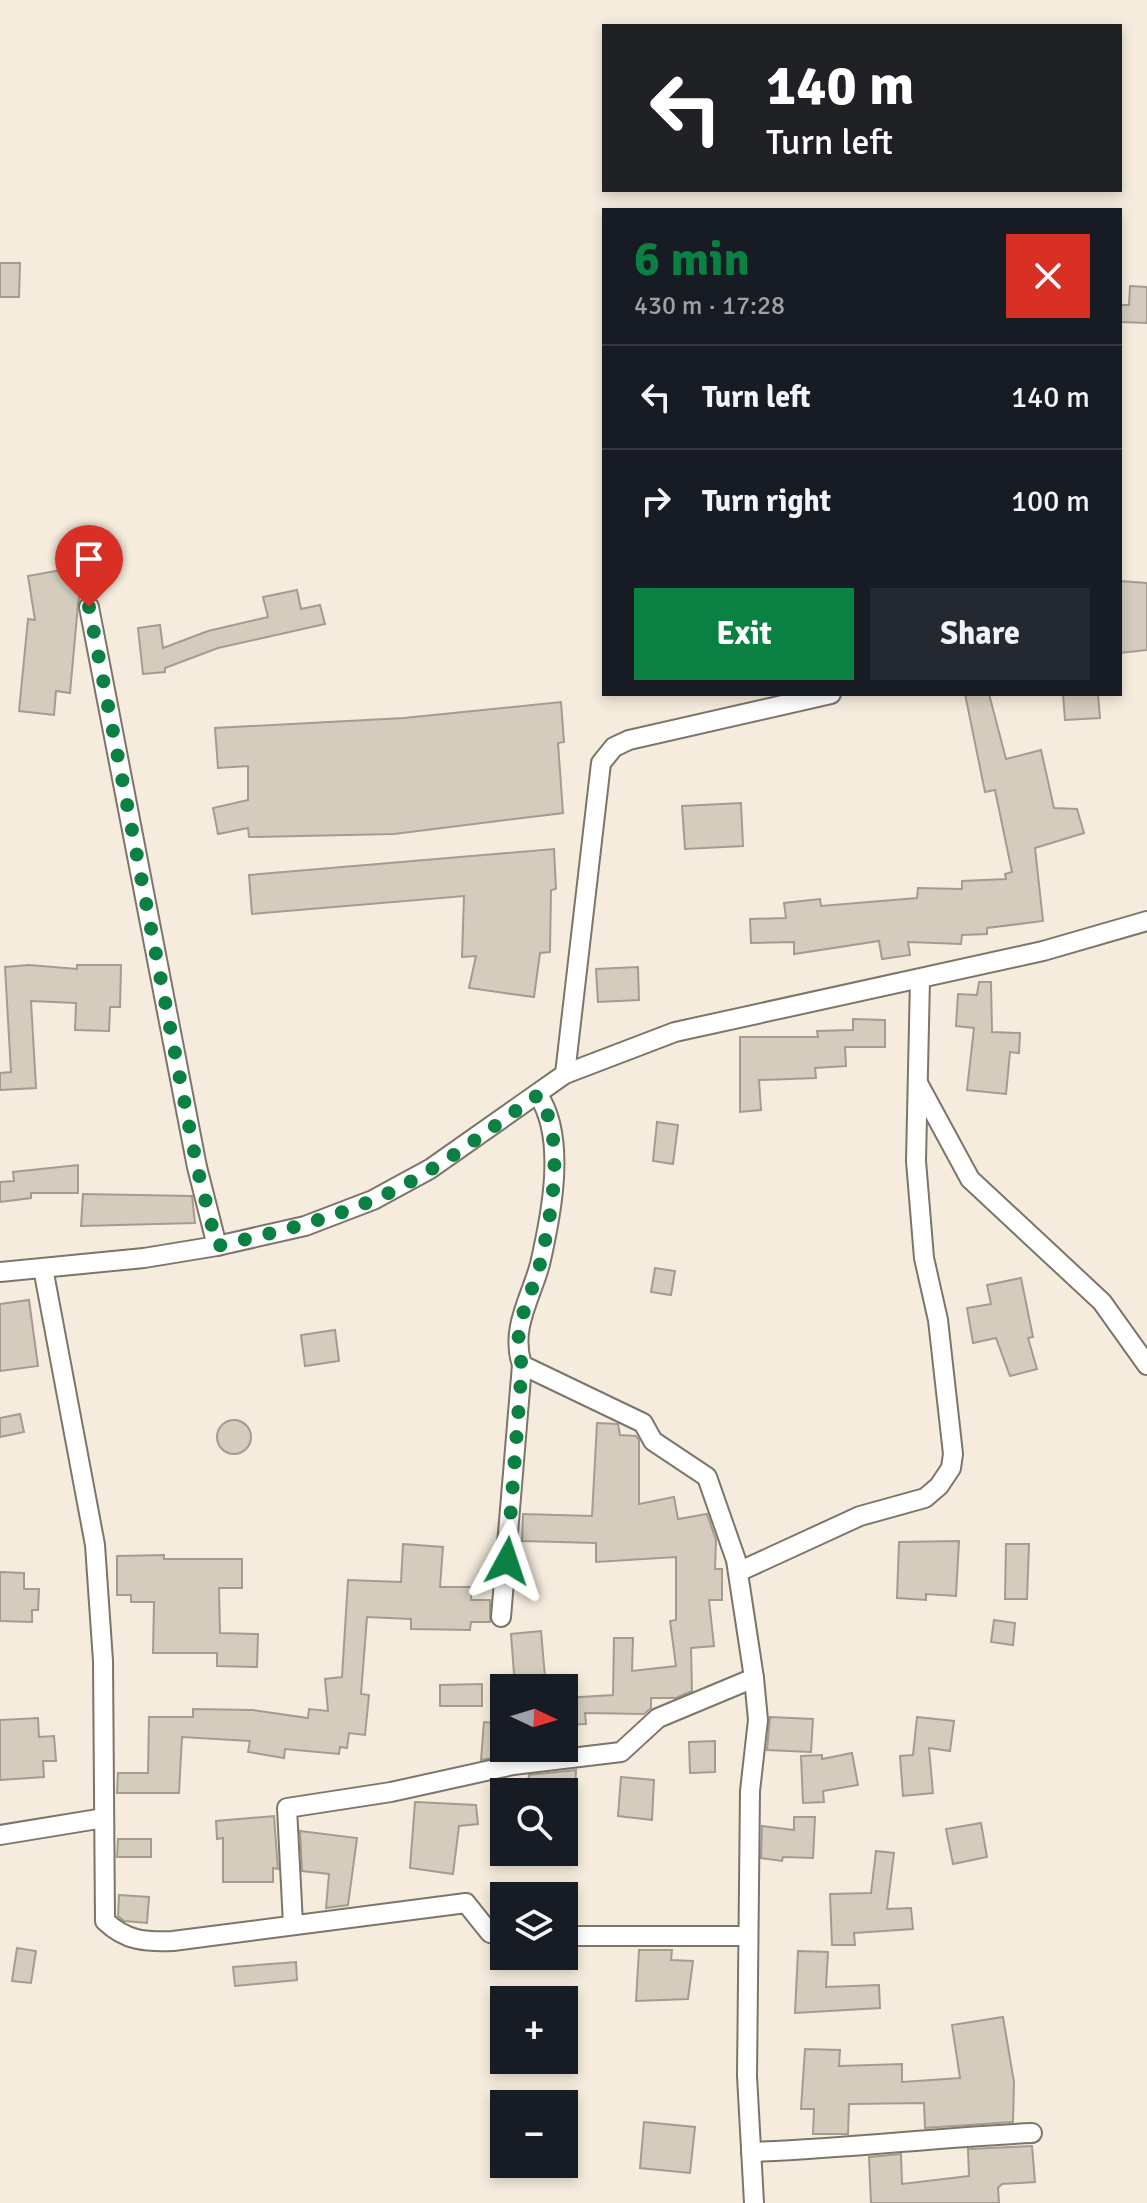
<!DOCTYPE html>
<meta charset="utf-8">
<style>
body{margin:0;font-family:Signika,sans-serif;background:#242831;color:#f1f3f6;height:100vh;display:flex;flex-direction:column;font-size:30px;white-space:nowrap}
*{box-sizing:border-box;margin:0}
p{font-size:26px;color:#9ea1a6}
.icon{flex:none;width:44px;height:44px;fill:none;stroke:currentColor;stroke-width:2;stroke-linecap:round;stroke-linejoin:round}
.map{position:relative;flex:1;overflow:hidden}
.sheet{position:absolute;left:602px;top:208px;width:520px;height:488px;display:flex;flex-direction:column;background:#171b24;border-radius:0px;box-shadow:0 4px 12px #0003}
.sheet>*{flex:none}
.banner{position:absolute;left:602px;top:24px;width:520px;height:168px;border-radius:0px;box-shadow:0 4px 12px #0003;background:#202124;color:#fff;overflow:hidden}
.needle{width:52px;rotate:94deg}
.buttons{position:absolute;left:490px;top:1674px;display:grid;gap:16px}
.buttons a{display:grid;place-items:center;width:88px;height:88px;border-radius:0px;background:#171b24;box-shadow:0 4px 12px #0003;font-size:40px}
.pin{position:absolute;display:grid;place-items:center;width:68px;height:68px;color:#fff;margin:-82px -34px;border-radius:50% 50% 50% 0;rotate:-45deg;box-shadow:0 0 8px #0007}
.pin .icon{rotate:45deg}
.me{position:absolute;width:88px;margin:-44px;rotate:5deg;stroke-linejoin:round;filter:drop-shadow(0 0 6px #0008)}
.turn{display:flex;align-items:center;gap:28px;height:168px;padding:0 32px;font-size:36px}
.turn .icon{width:104px;height:104px;stroke-width:2.5}
.turn b{display:block;font-size:56px;line-height:68px}
.round{display:grid;place-items:center;flex:none;width:84px;height:84px;border-radius:0px;background:#242831}
.headline{display:flex;align-items:center;justify-content:space-between;height:136px;padding:0 32px}
h1{font-size:48px;font-weight:700;line-height:60px;color:#0b8043}
.primary-button{display:flex;gap:16px;margin-top:auto;padding:16px 32px}
.primary-button a{flex:1;height:92px;border-radius:0px;background:#0b8043;color:#fff;font-size:32px;font-weight:700;line-height:92px;text-align:center}
.primary-button a+a{background:#242831;color:#f1f3f6}
ul{padding:0;list-style:none}
li{display:flex;align-items:center;gap:24px;height:104px;padding:0 32px;border-top:2px solid #363941}
li div{flex:1}
li b{display:block;font-size:30px}
li em{font-style:normal}
.map>svg:first-child{display:block}
.building{fill:#d4ccbd;stroke:#a49c8e;stroke-width:2}
.lines{fill:none;stroke-linecap:round;stroke-linejoin:round}
.street-casing{stroke:#7d7568;stroke-width:22}
.street{stroke:#fff;stroke-width:18}
.route{stroke:#0b8043;stroke-width:14;stroke-dasharray:0 25.2}
</style>
<div class="map">
<svg width="1147" height="2203" viewBox="0 0 1147 2203">
<rect width="100%" height="100%" fill="#f5ecdd"/>
<!-- building -->
<g class="building">
<path d="M0,263h20l-1,34h-19z"/>
<path d="M1130,286l17,1v36l-27,-1v-17h9z"/>
<path d="M84,566l5,27 -9,1 -2,10 -8,89 -14,-2 -2,24 -35,-4 9,-92 7,1 -7,-44z"/>
<path d="M1120,581l27,2v67l-27,3z"/>
<path d="M297,590l4,19 19,-4 5,19 -107,24 -53,20v4l-22,2 -5,-46 22,-3 3,23 45,-17 60,-14 -5,-20z"/>
<path d="M965,694h24l17,65 35,-9 13,58 23,1 7,24 -49,15 8,73 -56,7v6l-25,1 -1,9 -53,-2 2,13 -28,4 -3,-18 -85,13v-12l-43,1 -1,-24 36,-1 -2,-15 36,-4 1,7 96,-8 1,-10 44,1v-8l44,-2 -1,-5 7,-2 -17,-82 -10,2z"/>
<path d="M1063,694h35l2,24 -35,2z"/>
<path d="M561,702l3,40 -6,1 5,70 -169,21 -145,3 -1,-9 -30,6 -5,-26 35,-8v-34l-30,2 -3,-40 189,-10z"/>
<path d="M741,803l2,43 -58,3 -3,-43z"/>
<path d="M554,849l2,40 -5,1 -1,62 -10,1 -6,44 -65,-9 7,-32 -14,1 2,-61 -212,18 -3,-39z"/>
<path d="M29,965l48,4v-4h44l-1,42h-10l-1,24 -34,-1 1,-27 -45,-2 5,87 -36,2v-17l11,-1 -6,-105z"/>
<path d="M638,967l1,33 -41,2 -2,-33z"/>
<path d="M979,982h12l1,50 28,1 -1,20 -9,-1 -4,42 -39,-4 7,-62 -18,-2 2,-32 19,1z"/>
<path d="M853,1019l32,1v27h-40l1,19 -31,2 1,10 -57,2 2,30 -21,2v-75h78l-1,-6 36,-1z"/>
<path d="M657,1122l21,3 -5,39 -20,-3z"/>
<path d="M78,1165v28h-47v5l-31,4v-20l14,-1 -1,-9z"/>
<path d="M83,1194l109,2 3,27 -114,3z"/>
<path d="M655,1268l20,3 -4,24 -20,-3z"/>
<path d="M1021,1278l12,59 -5,1 9,31 -27,7 -14,-38 -23,5 -6,-35 24,-4 -4,-19z"/>
<path d="M29,1300l9,66 -38,5v-67z"/>
<path d="M335,1330l4,31 -34,5 -4,-31z"/>
<path d="M20,1414l4,18 -24,5v-19z"/>
<circle cx="234" cy="1437" r="17"/>
<path d="M597,1423l21,1 2,11 16,1 3,4v64l35,-7 4,22 29,-5 9,26 -1,29h7v31h-13l5,46 -23,2 1,43 -16,7h-25v10l-7,6 -59,-1 1,11 -22,1v-27l49,-3 1,-57h19l-1,33 44,-5 -6,-45 6,-1v-63l-80,5v-19l-74,-2 1,-27 69,2z"/>
<path d="M959,1541l-3,55 -30,-2v6l-29,-2 2,-56z"/>
<path d="M403,1544l40,3 -3,40h32l-1,13h19v22h-19l-1,8 -59,-1v-10l-44,-2 -6,77 8,1 -4,40 -16,-2 -2,15 -7,-1 -1,7 -54,-5 -1,9 -36,-6 2,-11 -68,-4 -3,56h-62l1,-20h30l1,-56h44v-8l60,1 55,8 1,-9 19,2 -3,-32 17,-2 6,-97 53,2z"/>
<path d="M1006,1544h23l-2,55h-22z"/>
<path d="M164,1555v4h78v29h-23l1,45 38,1 -1,33 -40,-1v-13h-64l1,-51h-23v-7h-14v-39z"/>
<path d="M0,1572l24,1v16h15l-1,21h-6v12l-32,-1z"/>
<path d="M994,1620l21,3 -2,22 -22,-3z"/>
<path d="M541,1631l5,57h-31l-4,-54z"/>
<path d="M482,1684v22h-42v-21z"/>
<path d="M770,1717l43,2 -2,33 -44,-2z"/>
<path d="M917,1717l37,4 -4,30 -21,-3 4,45 -30,3 -3,-40 13,-1z"/>
<path d="M38,1718l1,19 15,-1 2,25h-13l1,16 -44,3v-60z"/>
<path d="M484,1722l20,2v24l43,1 -66,11z"/>
<path d="M715,1741v31l-25,1 -1,-31z"/>
<path d="M852,1753l6,32 -35,6 1,11 -21,1 -2,-47 21,-1v4z"/>
<path d="M576,1770l-1,22h-48l2,-17z"/>
<path d="M621,1777l33,3 -2,40 -34,-4z"/>
<path d="M415,1802l61,3 2,19 -19,2 -6,48 -43,-6z"/>
<path d="M274,1816l4,53 -5,-1v14h-50v-44l-6,1 -1,-18z"/>
<path d="M794,1817h21l-2,41 -30,-1 -1,4 -21,-3 1,-32 32,4z"/>
<path d="M981,1823l6,34 -34,7 -7,-35z"/>
<path d="M300,1831l57,7 -9,67 -22,3 3,-34 -27,-3z"/>
<path d="M118,1839h33v18h-34z"/>
<path d="M876,1851l18,2 -7,56 24,-1 2,21 -59,4 1,12h-23l-2,-51 41,-1z"/>
<path d="M119,1895l30,2 -2,26 -23,-2 -6,-5z"/>
<path d="M17,1948l19,3 -5,32 -19,-2z"/>
<path d="M639,1950h33l-1,10 22,1 -5,38 -52,2z"/>
<path d="M798,1951l30,1 -2,35 53,-2 1,23 -85,5z"/>
<path d="M296,1962l1,18 -62,6 -2,-19z"/>
<path d="M1003,2017l11,65 -1,40 -88,6 -1,-25 -75,1 -1,30h-35l1,-25h-13l4,-60 35,1 -1,16 63,-2v18l58,-4 -8,-53z"/>
<path d="M644,2122l51,5 -5,46 -50,-5z"/>
<path d="M1032,2146l3,36 -33,2 -4,4 1,15h-128l-2,-46 32,-3 1,30 67,-8 -1,-27z"/>
</g>
<g class="lines">
<defs>
<g id="street">
<path d="M89,607l108,560 20,79"/>
<path d="M565,1074l36,-311 13,-16 15,-7 202,-46"/>
<path d="M919,1085l51,94 132,123 45,63"/>
<path d="M538,1095c29,43 13,121 2,169 -9,34 -30,64 -18,101l121,58 10,18 54,36 29,83 18,118 4,42 -8,71 -3,285 7,127"/>
<path d="M43,1268l52,277 8,116 2,260c21,20 40,21 68,20l293,-38 24,30 14,2"/>
<path d="M0,1272l144,-14 73,-12 88,-20 68,-26 57,-31 135,-95 110,-42 368,-81 104,-30"/>
<path d="M738,1572l122,-56 65,-18 14,-12 12,-18 2,-14 -15,-134 -14,-62 -8,-97 4,-182"/>
<path d="M501,1617l21,-252"/>
<path d="M0,1835l104,-17"/>
<path d="M293,1924l-6,-116 104,-16 122,-27 108,-13 37,-34 96,-40"/>
<path d="M564,1936h184"/>
<path d="M751,2152c95,-3 187,-15 281,-19"/>
</g>
</defs>
<!-- street casing -->
<use href="#street" class="street-casing"/>
<!-- street -->
<use href="#street" class="street"/>
</g>
<g class="lines">
<!-- route -->
<path class="route" d="M89,607l108,560 20,79c52,-12 104,-24 154,-45 60,-25 114,-69 167,-106 29,43 13,121 2,169 -9,35 -30,64 -18,101l-15,196"/>
</g>
</svg>
<div class="buttons">
<a><svg class="needle" viewBox="-14 -14 28 28"><path d="M0-13l5 13h-10z" fill="#e53935"/><path d="M0 13l5-13h-10z" fill="#9ea1a6"/></svg></a>
<a><svg class="icon" aria-label="search" viewBox="0 0 24 24"><circle cx="10" cy="10" r="6"/><path d="M15 15l6 6"/></svg></a>
<a><svg class="icon" aria-label="layers" viewBox="0 0 24 24"><path d="M12 4l9 5-9 5-9-5zM3 14l9 5 9-5"/></svg></a>
<a>+</a>
<a>−</a>
</div>
<div class="pin" style="left:89px;top:607px;background:#d93025"><svg class="icon" aria-label="arrive" viewBox="0 0 24 24"><path d="M6 21V4h12l-3 4 3 4H6"/></svg></div>
<svg class="me" style="left:507px;top:1561px" viewBox="-20 -20 40 40"><path d="M0-17L14 15 0 8-14 15z" fill="#0b8043" stroke="#fff" stroke-width="4"/></svg>
<div class="banner">
<div class="turn"><svg class="icon" aria-label="left" viewBox="0 0 24 24"><path d="M17 20v-9H6M10 6l-5 5 5 5"/></svg><div><b>140 m</b>Turn left</div></div>
</div>
<section class="sheet">
<div class="headline"><div><h1>6 min</h1><p>430 m · 17:28</p></div><a class="round" style="background:#d93025;color:#fff"><svg class="icon" aria-label="close" viewBox="0 0 24 24"><path d="M6 6l12 12M18 6L6 18"/></svg></a></div>
<ul>
<li><svg class="icon" aria-label="left" viewBox="0 0 24 24"><path d="M17 20v-9H6M10 6l-5 5 5 5"/></svg><div><b>Turn left</b></div><em>140 m</em></li>
<li><svg class="icon" aria-label="right" viewBox="0 0 24 24"><path d="M7 20v-9h11M14 6l5 5-5 5"/></svg><div><b>Turn right</b></div><em>100 m</em></li>
</ul>
<div class="primary-button"><a>Exit</a><a>Share</a></div>
</section>
</div>
